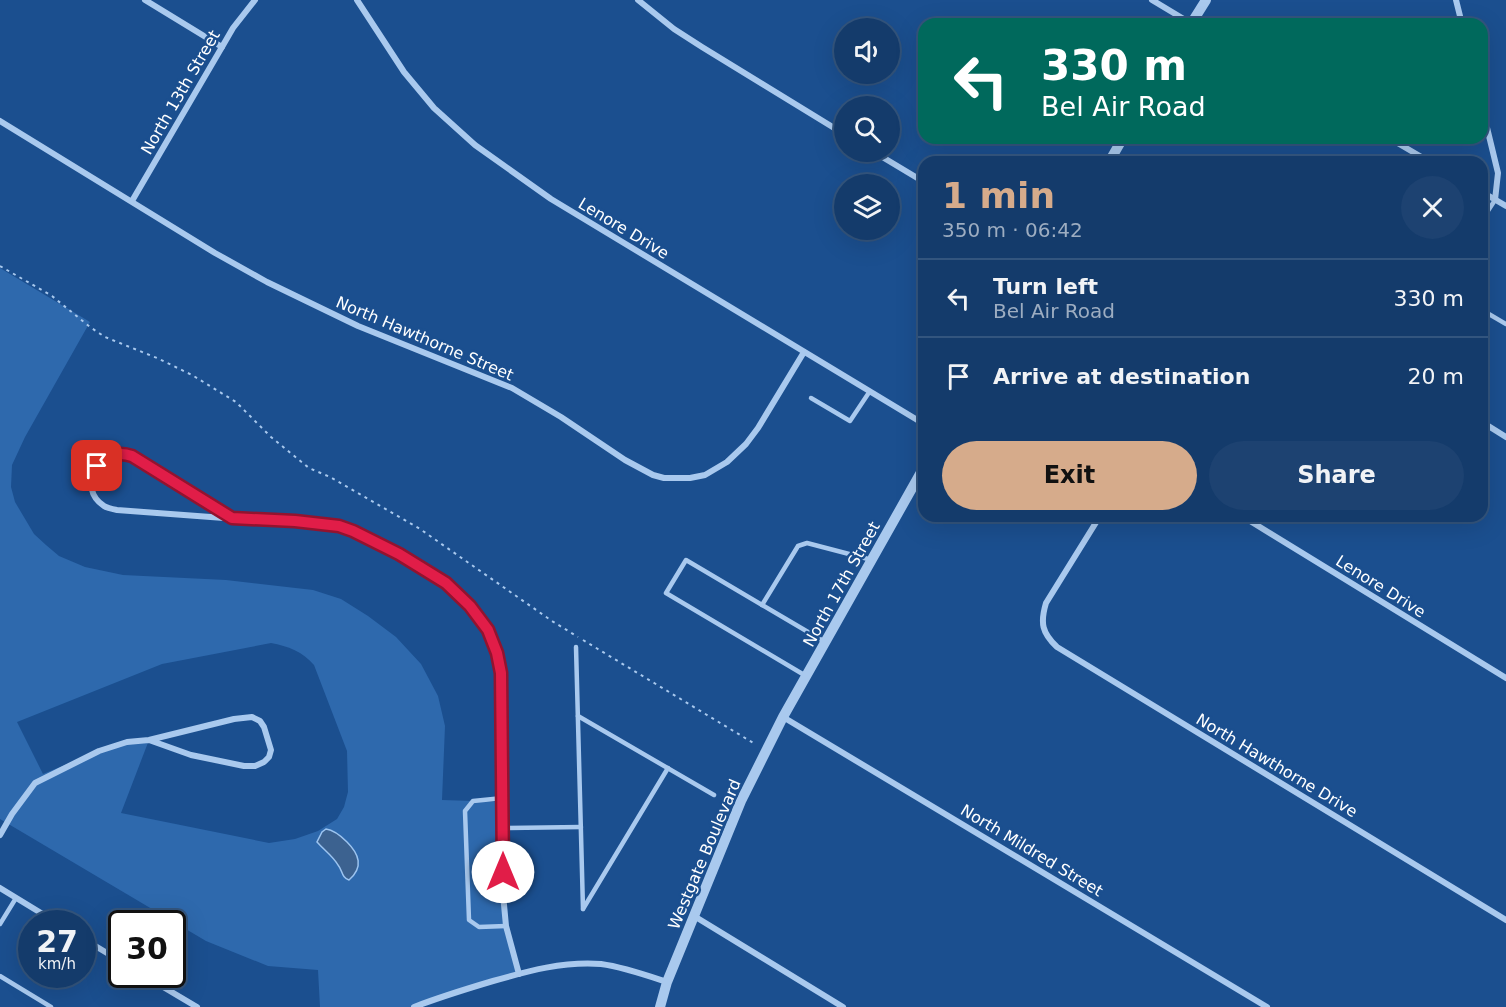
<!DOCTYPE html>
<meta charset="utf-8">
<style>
body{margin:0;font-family:"DejaVu Sans",sans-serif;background:#1d4271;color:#f1f3f6;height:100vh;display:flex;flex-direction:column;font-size:22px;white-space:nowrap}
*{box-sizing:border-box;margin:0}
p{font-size:20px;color:#9dadc1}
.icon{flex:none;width:33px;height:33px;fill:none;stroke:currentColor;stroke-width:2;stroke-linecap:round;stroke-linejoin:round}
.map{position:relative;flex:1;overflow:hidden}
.drawer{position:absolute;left:918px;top:156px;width:570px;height:366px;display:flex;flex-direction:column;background:#143b6b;border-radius:18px;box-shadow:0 6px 24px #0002,0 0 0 2px #33557e}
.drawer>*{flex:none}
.top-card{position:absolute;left:918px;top:18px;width:570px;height:126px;border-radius:18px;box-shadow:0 6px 24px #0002,0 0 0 2px #33557e;background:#00695c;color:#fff;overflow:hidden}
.fabs{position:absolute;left:834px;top:18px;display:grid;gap:12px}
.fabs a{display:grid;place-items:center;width:66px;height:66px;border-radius:50%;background:#143b6b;box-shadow:0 6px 24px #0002,0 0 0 2px #33557e;font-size:30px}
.speed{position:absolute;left:18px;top:910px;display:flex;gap:12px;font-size:30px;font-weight:700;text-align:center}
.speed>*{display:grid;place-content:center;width:78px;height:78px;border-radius:50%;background:#143b6b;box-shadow:0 6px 24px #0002,0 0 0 2px #33557e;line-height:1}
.speed small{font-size:15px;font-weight:400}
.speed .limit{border:3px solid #111;border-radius:9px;background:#fff;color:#111}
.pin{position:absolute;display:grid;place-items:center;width:51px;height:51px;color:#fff;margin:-26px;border-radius:12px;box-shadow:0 3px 9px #0006}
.me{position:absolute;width:66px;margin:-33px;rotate:0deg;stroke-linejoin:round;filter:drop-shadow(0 0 4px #0008)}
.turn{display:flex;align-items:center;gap:21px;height:126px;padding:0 24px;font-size:27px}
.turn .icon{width:78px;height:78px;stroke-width:2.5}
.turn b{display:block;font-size:42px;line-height:51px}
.round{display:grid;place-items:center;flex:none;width:63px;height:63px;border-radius:32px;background:#1d4271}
.headline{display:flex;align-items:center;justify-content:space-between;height:102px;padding:0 24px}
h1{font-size:36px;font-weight:700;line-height:45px;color:#d6ab8b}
.button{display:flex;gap:12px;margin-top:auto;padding:12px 24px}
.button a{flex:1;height:69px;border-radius:36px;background:#d6ab8b;color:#111;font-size:24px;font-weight:700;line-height:69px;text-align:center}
.button a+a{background:#1d4271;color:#f1f3f6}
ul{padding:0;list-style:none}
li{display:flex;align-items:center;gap:18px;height:78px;padding:0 24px;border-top:2px solid #33557e}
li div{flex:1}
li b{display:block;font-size:22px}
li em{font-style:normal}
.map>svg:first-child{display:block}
.green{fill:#2e69ad;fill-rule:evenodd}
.water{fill:#3c6290;stroke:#9cc4f0;stroke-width:1.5}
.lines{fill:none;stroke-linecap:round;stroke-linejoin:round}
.path{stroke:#a9c9ee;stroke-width:2;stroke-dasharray:3 4.5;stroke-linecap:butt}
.service{stroke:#a9c9ee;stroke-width:4.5}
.minor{stroke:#a9c9ee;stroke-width:6}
.tertiary{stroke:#a9c9ee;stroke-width:10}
.route-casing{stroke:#92132f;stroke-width:15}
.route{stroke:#e11d48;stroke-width:10}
.labels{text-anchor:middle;stroke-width:5;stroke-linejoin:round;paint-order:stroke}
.street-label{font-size:16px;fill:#fff;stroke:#1b4f8f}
</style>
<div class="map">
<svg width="1506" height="1007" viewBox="0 0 1506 1007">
<rect width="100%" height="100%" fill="#1b4f8f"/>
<!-- green -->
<path class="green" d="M0,268l90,54 -65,115 -13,28 -1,22 4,15 19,32 12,11 13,11 26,11 38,8 103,5 87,10 28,9 27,17 28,21 25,27 17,32 7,30 -3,74 61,2 3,124 13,48 -105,33h-94l-2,-37 -50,-4 -62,-25 -206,-122zM271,643c17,3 32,9 43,22l33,86 1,41 -4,15 -7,12 -19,12 -23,8 -26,4 -148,-30 28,-73 -22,2 -28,9 -56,23 -26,-52 145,-58z"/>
<!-- water -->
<path class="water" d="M326,829c8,1 15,7 21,13 12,12 17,25 2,38 -8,-3 -6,-9 -11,-15 -5,-9 -14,-15 -21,-23l5,-10z"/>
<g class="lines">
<!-- path -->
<g class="path">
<path d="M0,266l52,30 38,31 15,10 52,21 35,17 44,27 35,35 38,31 21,9 90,52 132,92 26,16"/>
<path d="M583,640l172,104"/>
</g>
<!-- service -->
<g class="service">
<path d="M1482,220l13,-20"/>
<path d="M1482,310l24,14"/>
<path d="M811,398l39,23 20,-30"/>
<path d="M762,605l36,-59 9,-3 65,17"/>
<path d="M576,647l7,262"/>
<path d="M806,676l-140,-83 20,-33 139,82"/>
<path d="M578,716l136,79"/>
<path d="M503,798l-30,3 -8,10 4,109 10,7 27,-1"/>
<path d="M503,828l78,-1"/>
<path d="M583,909l85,-141"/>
<path d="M0,924l16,-26"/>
<path d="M0,976l51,31"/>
</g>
<!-- minor -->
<g class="minor">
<path d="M145,0l77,47"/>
<path d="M357,0l47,72 30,36 41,37 76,54 373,225"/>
<path d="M638,0l36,29 28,18 142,87"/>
<path d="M1152,0l40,24"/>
<path d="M1456,0l6,24"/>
<path d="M1482,107l16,66 -3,27"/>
<path d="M0,121l215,132 52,29 91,44 154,62 49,29 64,43 28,15 11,3h26l15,-3 22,-13 19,-18 12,-16 46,-76"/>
<path d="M1389,138l41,24"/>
<path d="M874,152l50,30"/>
<path d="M1482,192l24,14"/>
<path d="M132,201l90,-154 11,-19 22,-28"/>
<path d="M1482,422l24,15"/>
<path d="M1100,516l-54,87c-6,20 -4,30 11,44l449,273"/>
<path d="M1242,516l264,162"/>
<path d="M232,518l-100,-62c-32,-12 -57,31 -28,50 3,2 8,3 13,4l107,8h8c35,2 71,0 106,8 16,4 31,12 46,20 39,20 80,44 103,83 7,13 11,29 14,44l2,221 3,32 13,48"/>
<path d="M783,717l484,290"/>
<path d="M0,835l12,-21 23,-31 64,-32 28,-9 22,-2 85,-21 18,-2 8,4 4,6 7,23 -2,7 -5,5 -9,4h-11l-53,-11 -42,-15"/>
<path d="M0,888l59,36"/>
<path d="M694,916l149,91"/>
<path d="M82,938l40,24"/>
<path d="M143,975l54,32"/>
<path d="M414,1007c26,-10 52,-18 79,-26 35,-10 71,-20 108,-17 22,3 45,11 66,18"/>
</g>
<!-- tertiary -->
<g class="tertiary">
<path d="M1191,24l15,-24"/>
<path d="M1109,162l14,-24"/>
<path d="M660,1007l7,-25 74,-181 42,-84 141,-250"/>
</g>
</g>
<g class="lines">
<defs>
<path id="route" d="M97,466c11,-11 21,-15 35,-10l100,62 63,3 44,5 14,5 46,23 47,29 24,23 18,24 9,23 4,20 2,199"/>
</defs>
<!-- route casing -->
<use href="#route" class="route-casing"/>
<!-- route -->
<use href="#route" class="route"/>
</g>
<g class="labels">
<!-- street labels -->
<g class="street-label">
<text transform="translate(180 92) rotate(-60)" y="6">North 13th Street</text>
<text transform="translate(624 228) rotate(31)" y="6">Lenore Drive</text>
<text transform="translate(425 338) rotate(23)" y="6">North Hawthorne Street</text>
<text transform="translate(841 584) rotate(-61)" y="6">North 17th Street</text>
<text transform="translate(1381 586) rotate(32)" y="6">Lenore Drive</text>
<text transform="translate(1277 765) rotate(31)" y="6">North Hawthorne Drive</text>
<text transform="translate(1032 850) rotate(31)" y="6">North Mildred Street</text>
<text transform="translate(704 854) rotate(-67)" y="6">Westgate Boulevard</text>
</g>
</g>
</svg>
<div class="fabs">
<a><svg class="icon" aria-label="sound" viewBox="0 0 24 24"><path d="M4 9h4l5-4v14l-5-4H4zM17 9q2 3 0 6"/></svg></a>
<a><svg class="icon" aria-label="search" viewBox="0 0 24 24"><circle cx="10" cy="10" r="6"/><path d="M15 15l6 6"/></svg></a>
<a><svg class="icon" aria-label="layers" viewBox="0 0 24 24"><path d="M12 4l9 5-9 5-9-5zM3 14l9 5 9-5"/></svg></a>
</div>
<div class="speed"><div>27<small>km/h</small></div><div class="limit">30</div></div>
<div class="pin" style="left:97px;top:466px;background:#d93025"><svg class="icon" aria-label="arrive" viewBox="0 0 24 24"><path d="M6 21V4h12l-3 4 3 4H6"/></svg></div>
<svg class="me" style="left:503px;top:872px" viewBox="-20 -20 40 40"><circle r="19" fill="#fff"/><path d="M0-13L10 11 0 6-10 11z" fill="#e11d48"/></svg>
<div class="top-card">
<div class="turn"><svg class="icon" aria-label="left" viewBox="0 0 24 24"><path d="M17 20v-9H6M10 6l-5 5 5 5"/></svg><div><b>330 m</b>Bel Air Road</div></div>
</div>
<section class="drawer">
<div class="headline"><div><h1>1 min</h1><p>350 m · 06:42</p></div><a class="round"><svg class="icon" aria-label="close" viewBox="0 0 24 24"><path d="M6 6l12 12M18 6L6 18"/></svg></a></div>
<ul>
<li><svg class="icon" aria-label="left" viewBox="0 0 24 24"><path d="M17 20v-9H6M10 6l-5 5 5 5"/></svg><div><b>Turn left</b><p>Bel Air Road</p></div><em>330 m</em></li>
<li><svg class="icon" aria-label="arrive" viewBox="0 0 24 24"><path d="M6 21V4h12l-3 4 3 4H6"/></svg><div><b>Arrive at destination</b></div><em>20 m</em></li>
</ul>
<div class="button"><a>Exit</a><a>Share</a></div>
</section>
</div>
